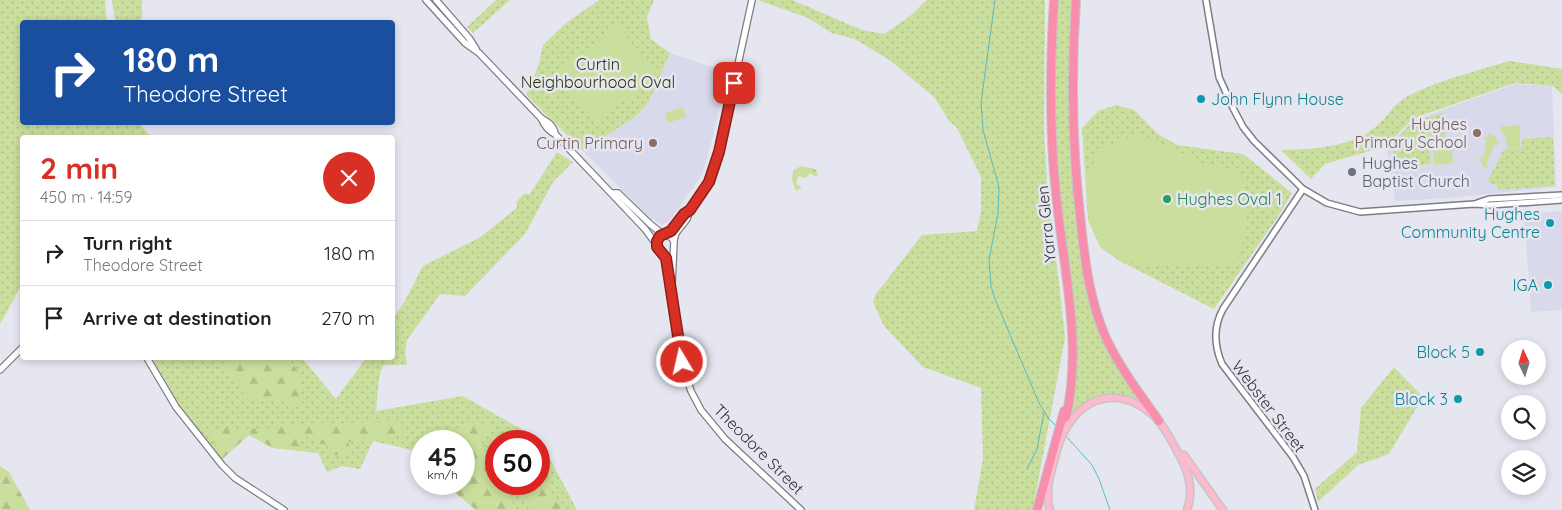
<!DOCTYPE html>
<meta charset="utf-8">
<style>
body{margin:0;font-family:Quicksand,sans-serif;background:#f6f6f6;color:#222;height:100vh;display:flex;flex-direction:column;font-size:19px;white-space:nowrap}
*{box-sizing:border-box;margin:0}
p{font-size:16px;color:#767676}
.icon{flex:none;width:28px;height:28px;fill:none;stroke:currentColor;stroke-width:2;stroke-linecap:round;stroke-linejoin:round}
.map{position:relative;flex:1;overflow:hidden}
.panel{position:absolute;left:20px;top:135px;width:375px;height:225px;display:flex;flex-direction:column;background:#fff;border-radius:5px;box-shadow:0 2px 8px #0003}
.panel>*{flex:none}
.banner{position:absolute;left:20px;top:20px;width:375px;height:105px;border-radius:5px;box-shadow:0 2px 8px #0003;background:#1a4fa0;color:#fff;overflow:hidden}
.needle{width:32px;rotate:356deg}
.controls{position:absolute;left:1501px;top:340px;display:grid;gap:10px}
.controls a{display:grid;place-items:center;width:45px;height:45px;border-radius:50%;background:#fff;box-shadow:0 2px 8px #0003;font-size:25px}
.speed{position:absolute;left:410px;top:430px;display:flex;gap:10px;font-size:25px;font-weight:700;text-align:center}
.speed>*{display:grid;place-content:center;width:65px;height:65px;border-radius:50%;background:#fff;box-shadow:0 2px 8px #0003;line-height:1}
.speed small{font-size:12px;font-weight:400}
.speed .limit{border:8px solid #d22;background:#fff;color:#111}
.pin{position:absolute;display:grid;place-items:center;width:42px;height:42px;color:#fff;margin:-21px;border-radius:10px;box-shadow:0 2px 8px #0006}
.me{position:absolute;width:55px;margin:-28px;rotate:351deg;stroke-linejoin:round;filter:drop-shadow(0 0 4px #0008)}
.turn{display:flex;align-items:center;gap:18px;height:105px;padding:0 20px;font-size:22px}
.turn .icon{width:65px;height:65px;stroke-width:2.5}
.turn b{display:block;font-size:35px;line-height:42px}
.round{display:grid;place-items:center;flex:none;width:52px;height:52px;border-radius:26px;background:#f6f6f6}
.headline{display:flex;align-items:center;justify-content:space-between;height:85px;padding:0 20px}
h1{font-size:30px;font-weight:700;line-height:38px;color:#d93025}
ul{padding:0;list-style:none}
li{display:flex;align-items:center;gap:15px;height:65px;padding:0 20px;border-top:1px solid #e0e0e0}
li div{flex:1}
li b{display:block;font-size:19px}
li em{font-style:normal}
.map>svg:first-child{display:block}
.built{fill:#d8daeb}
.grass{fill:url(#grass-dots);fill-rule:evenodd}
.forest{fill:url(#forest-firs)}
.garden{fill:#cade9d}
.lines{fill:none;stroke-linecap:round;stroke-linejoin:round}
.stream{stroke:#5abcc0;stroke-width:1}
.tertiary-casing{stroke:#7c7d85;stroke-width:8}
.secondary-casing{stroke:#7c7d85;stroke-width:8}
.primary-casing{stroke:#c5c5c6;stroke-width:9}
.motorway-casing{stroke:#c5c5c6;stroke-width:10}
.tertiary{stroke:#fff;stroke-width:5}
.secondary{stroke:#fff;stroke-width:5.5}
.primary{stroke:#fbbbcd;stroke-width:6}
.motorway{stroke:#f98dac;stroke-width:8}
.route-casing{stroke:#8d1f18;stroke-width:12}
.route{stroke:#d93025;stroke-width:9}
.culture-dot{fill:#0f9aa8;stroke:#e5e6f0;stroke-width:2}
.education-dot{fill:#8d6e63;stroke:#e5e6f0;stroke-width:2}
.worship-dot{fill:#6b7280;stroke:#e5e6f0;stroke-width:2}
.leisure-dot{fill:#2e9e5b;stroke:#e5e6f0;stroke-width:2}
.labels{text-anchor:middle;stroke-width:5;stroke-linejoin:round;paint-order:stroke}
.park-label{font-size:16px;fill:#2b3602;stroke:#e5e6f0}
.culture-label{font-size:16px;fill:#0d838f;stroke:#e5e6f0;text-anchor:end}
.education-label{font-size:16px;fill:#785e54;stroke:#e5e6f0;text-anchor:end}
.worship-label{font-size:16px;fill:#5b616d;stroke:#e5e6f0;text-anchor:start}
.leisure-label{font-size:16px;fill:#27864d;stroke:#e5e6f0;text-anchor:start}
.street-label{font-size:16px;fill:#303034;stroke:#e5e6f0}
</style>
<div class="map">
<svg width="1562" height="510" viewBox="0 0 1562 510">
<defs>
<pattern id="grass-dots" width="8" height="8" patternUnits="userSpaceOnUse" patternTransform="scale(1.25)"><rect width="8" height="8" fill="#cade9d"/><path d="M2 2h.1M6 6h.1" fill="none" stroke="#aebf88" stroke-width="1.8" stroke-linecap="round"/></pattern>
<pattern id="forest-firs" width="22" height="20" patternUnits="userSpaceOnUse" patternTransform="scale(1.25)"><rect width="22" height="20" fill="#cade9d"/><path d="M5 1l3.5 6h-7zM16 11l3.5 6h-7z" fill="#aebf88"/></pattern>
</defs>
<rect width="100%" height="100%" fill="#e5e6f0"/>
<!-- built -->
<g class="built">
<path d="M670,53l57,19 -14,64 -11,39 -32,45 -8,5 -12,-7 -67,-67 52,-34 14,-15z"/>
<path d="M1514,84l38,2 4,101 -106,11 -55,3 -9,-54 26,-26z"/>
<path d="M1562,211v99l-31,2 -7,-98z"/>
</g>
<!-- grass -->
<g class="grass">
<path d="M0,0h105l2,22h-85v100l117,1 12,14 -129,1v146l-22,40z"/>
<path d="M112,0h30v22h-27z"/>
<path d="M496,0h14l-37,33 -6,-6z"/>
<path d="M599,0h55l-7,17 4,22 19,14 -21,49 -14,15 -52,34 -57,-56 12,-28 5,-22 22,-21z"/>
<path d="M758,0h34l70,30 22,4 25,-17 18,-17h118l-1,130 4,68 11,85 6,55 -32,170 1,2h-60l9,-51 -2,-71 -58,-21 -39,-41 -11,-24 3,-8 46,-59 55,-4 4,-20v-34l-24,-49 -8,-7 -14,-23 -44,-37 -36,-22 -23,-6 -24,-15z"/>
<path d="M1056,0h16l-2,81 24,232 51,94 -26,-10 -37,9 -12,9 6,-51 -16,-153 -6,-96z"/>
<path d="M1509,61l53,8v25l-9,-8 -39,-3 -102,36 -26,27 -61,18 -14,15 -30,-29c32,-1 71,-2 97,-25 10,-9 15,-20 27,-27 27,-16 72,-27 104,-37z"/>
<path d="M1116,105l18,5 24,24 19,11 66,9 49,39 -13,22 -65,94 -96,-49 -18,-13 -12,-27 -6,-92 16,-17z"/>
<path d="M1443,113l3,19 -4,8 6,8 -18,2 1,14 -35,4 -4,-23 20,-23z"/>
<path d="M1553,137l2,49 -57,4v-3l-10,-6 16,-32 18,-1v-9z"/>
<path d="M557,152l16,10 -20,20 -28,52 -60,62 -25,-2 -33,46 -2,13 2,12h-24l-4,13 -3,33 87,-15 77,44 37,70h-101l-29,-26h17v-43h-43v11l-48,-11 -13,28 -18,-3 -15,6 -9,-19 -45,-5 -24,-13 -28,25 -34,-42 -35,-60h150l34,41 30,-41h26l1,-39 13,-20 17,-33 56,-28 38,-30 -1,-6 8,-8h6zM496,441h43v43h-43z"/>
<path d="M1394,367l29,30 -34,57 -31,11 -40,37 -3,-13 42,-37 4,-44z"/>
</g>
<!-- forest -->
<g class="forest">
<path d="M801,166l14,3 3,5 -2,3 -6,-4 -4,5 -8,-2 -2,8 6,3 -6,4 -4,-11 1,-9z"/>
<path d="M223,358h65l12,16 2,34 -30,-10h-26l-16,-24z"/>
<path d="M401,420l3,14 -23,6 -33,2 5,13h-21l-4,-10 -12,-2 -10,-8h-5v16l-28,-3 -24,-13 -28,25 -10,-27 7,-5 45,1 44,-6h39z"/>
<path d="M468,421l22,6 -12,13c19,12 18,24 18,44h14l4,7 -2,19h-36l-28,-23 6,-3h10v-43h-14l1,-8z"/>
<path d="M0,466l9,6 21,38h-30z"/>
<path d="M539,473h1l22,37h-30l1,-2 -14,-24h20z"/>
</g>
<!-- garden -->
<g class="garden">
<path d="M618,26l39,49 -30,24 -5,-6 -4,3 4,6 -27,21 -39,-50z"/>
<path d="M683,107l3,10 -18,6 -3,-10z"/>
<path d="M1520,125v22l-13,1 -1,-11 -6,-7v-3z"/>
<path d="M1490,134l6,3 2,7 -4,1 -8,20 3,1 -4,2 -3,-3 -2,-7 4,-2 2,-17h-3z"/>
<path d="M1137,137l16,2 49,24 39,8c8,38 10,56 -5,92 -28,0 -95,7 -118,-5 -8,-4 -17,-14 -21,-21 -8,-12 -13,-50 -10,-64 1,-4 4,-7 6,-10 12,-18 22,-23 44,-26z"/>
<path d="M1452,149l1,14 -19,2 -1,-14z"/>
</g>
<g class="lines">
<!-- stream -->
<g class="stream">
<path d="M995,0l-14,103 2,27 16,57 -1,26 -9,47 2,26 4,13 44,104 10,16 8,8"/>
<path d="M1065,435l27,30 7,14 11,31"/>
<path d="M1027,469l10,-20 7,-36"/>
</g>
<defs>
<g id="tertiary">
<path d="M1206,0l13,77 14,31 10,19 11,14 49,48 24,14 33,9 114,-8 16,1 72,-5"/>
<path d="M1303,189l-80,120c-10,18 -9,36 -1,55l71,93 11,19 11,34"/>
<path d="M1477,203l12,-4 73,-4"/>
</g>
<g id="secondary">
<path d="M426,0l39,43 14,10 62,65c7,4 13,8 14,16"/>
<path d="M436,0l33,38 7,11"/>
<path d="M541,118c3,7 7,13 14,16l90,95 20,27 19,114 7,21 10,19 24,29 76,71"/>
<path d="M613,193h5l32,31 10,8 12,6 2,4 -2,42"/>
<path d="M666,234c10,-6 13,-19 24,-24"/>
<path d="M674,240l2,-7 11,-14 3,-9 19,-28 10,-30 33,-152"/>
<path d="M147,358l29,49 46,58 13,13 49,32"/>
<path d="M0,370l22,-22"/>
</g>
<g id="primary">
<path d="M1184,455l39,55"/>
<path d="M1050,510c-6,-20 2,-40 7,-60 14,-49 57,-71 98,-33 9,9 15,21 21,32 11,19 19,39 11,61"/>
</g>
<g id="motorway">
<path d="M1054,0c-4,64 -5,129 2,194 7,73 27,150 10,223"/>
<path d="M1076,0c-5,74 -4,149 5,224 4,38 9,78 25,114 14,30 34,56 53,83"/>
<path d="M1037,510l27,-99"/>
</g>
</defs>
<!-- tertiary casing -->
<use href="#tertiary" class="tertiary-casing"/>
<!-- secondary casing -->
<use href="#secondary" class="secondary-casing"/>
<!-- primary casing -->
<use href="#primary" class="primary-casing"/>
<!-- motorway casing -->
<use href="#motorway" class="motorway-casing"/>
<!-- tertiary -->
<use href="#tertiary" class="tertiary"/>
<!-- secondary -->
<use href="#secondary" class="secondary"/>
<!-- primary -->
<use href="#primary" class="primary"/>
<!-- motorway -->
<use href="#motorway" class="motorway"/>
</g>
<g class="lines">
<defs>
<path id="route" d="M682,362l-16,-104 -9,-11v-6l3,-5 11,-5 13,-17 6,-4 19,-28 10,-30 15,-69"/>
</defs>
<!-- route casing -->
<use href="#route" class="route-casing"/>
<!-- route -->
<use href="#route" class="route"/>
</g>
<!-- markers -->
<g class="culture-dot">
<circle cx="1201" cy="99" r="5"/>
<circle cx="1550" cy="223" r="5"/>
<circle cx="1548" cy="285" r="5"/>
<circle cx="1480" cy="352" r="5"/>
<circle cx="1458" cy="399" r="5"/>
</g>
<g class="education-dot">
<circle cx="1477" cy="133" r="5"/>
<circle cx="653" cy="143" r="5"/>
</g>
<circle class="worship-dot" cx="1352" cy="172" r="5"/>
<circle class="leisure-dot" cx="1167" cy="199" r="5"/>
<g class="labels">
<!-- park labels -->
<g class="park-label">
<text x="598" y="70">Curtin<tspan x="598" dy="18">Neighbourhood Oval</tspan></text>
</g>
<!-- culture labels -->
<g class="culture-label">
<text x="1211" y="105" text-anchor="start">John Flynn House</text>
<text x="1540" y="220">Hughes<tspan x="1540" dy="18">Community Centre</tspan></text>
<text x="1538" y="291">IGA</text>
<text x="1470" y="358">Block 5</text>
<text x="1448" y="405">Block 3</text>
</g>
<!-- education labels -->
<g class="education-label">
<text x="1467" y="130">Hughes<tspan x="1467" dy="18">Primary School</tspan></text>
<text x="643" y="149">Curtin Primary</text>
</g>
<!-- worship labels -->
<g class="worship-label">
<text x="1362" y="169">Hughes<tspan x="1362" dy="18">Baptist Church</tspan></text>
</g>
<!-- leisure labels -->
<g class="leisure-label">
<text x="1177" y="205">Hughes Oval 1</text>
</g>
<!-- street labels -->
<g class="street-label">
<text transform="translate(1046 224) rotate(-96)" y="6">Yarra Glen</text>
<text transform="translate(1269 406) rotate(53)" y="6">Webster Street</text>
<text transform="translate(759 449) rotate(45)" y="6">Theodore Street</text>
</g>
</g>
</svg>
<div class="controls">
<a><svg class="needle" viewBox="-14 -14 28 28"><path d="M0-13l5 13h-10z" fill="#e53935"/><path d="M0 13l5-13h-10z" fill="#767676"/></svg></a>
<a><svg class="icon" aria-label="search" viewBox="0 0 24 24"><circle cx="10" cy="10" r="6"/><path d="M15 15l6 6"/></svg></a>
<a><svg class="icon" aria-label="layers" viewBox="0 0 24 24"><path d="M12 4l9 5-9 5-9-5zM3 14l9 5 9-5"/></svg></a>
</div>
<div class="speed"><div>45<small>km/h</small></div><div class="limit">50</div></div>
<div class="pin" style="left:734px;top:83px;background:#d93025"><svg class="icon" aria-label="arrive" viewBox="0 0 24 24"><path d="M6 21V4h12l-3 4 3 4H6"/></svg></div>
<svg class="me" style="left:682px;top:362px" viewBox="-20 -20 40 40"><circle r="17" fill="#d93025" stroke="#fff" stroke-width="3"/><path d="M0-11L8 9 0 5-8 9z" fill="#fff"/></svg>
<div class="banner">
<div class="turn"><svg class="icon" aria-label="right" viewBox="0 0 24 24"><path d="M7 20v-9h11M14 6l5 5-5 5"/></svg><div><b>180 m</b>Theodore Street</div></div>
</div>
<section class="panel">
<div class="headline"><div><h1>2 min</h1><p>450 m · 14:59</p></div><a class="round" style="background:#d93025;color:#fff"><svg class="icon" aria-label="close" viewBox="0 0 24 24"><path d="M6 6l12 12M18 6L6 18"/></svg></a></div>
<ul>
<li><svg class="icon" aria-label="right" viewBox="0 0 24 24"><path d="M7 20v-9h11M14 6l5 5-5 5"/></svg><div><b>Turn right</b><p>Theodore Street</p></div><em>180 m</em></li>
<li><svg class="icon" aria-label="arrive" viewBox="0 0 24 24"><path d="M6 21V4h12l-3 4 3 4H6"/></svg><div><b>Arrive at destination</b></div><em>270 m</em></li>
</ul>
</section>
</div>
